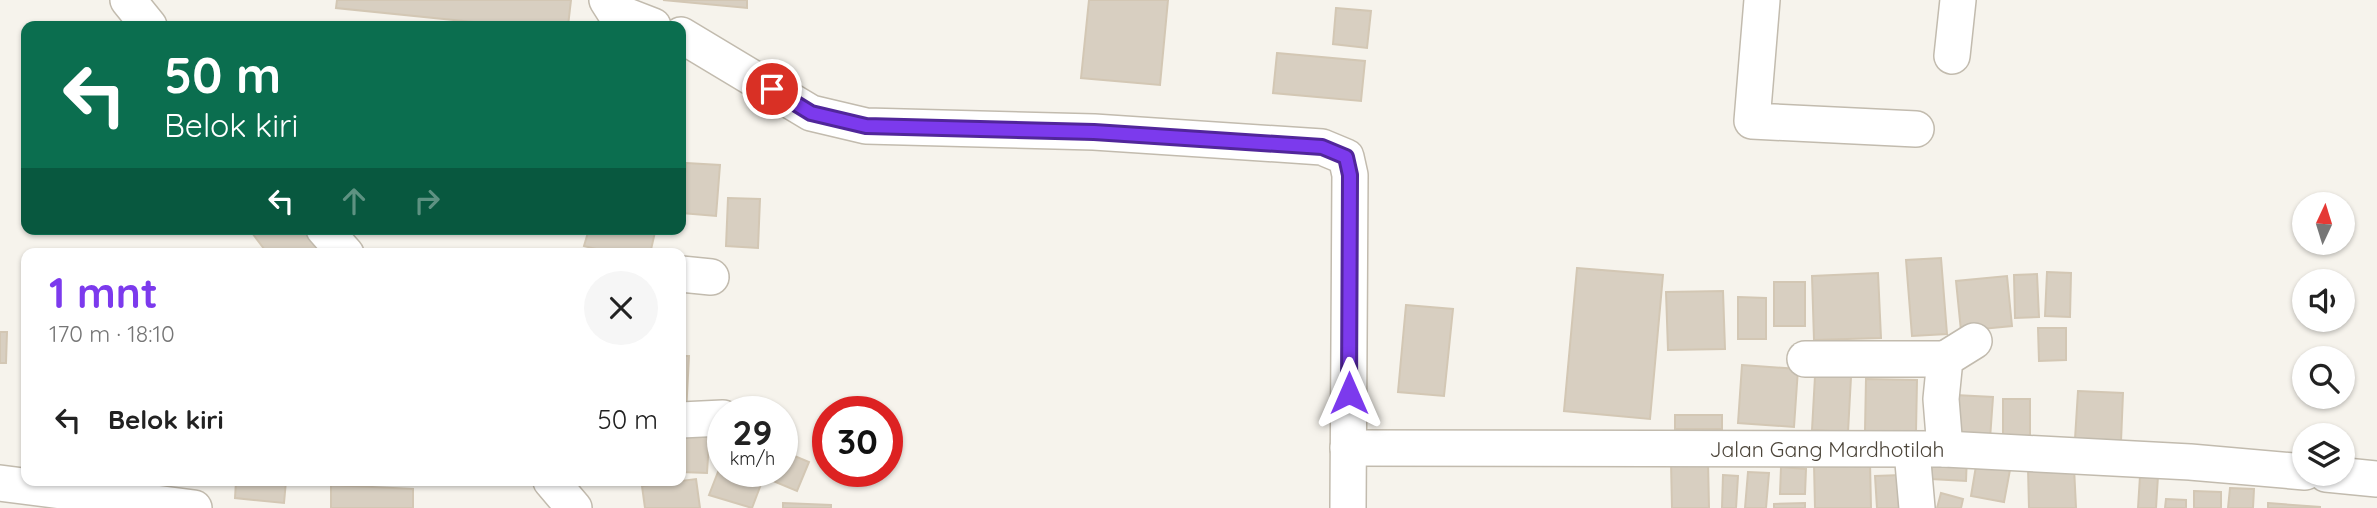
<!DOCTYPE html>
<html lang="id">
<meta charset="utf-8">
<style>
body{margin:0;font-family:Quicksand,sans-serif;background:#f6f6f6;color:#222;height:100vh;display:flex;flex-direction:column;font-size:26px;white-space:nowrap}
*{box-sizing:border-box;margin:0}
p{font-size:23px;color:#767676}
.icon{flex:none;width:38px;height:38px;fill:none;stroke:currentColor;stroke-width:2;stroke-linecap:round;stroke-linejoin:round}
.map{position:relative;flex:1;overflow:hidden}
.side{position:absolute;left:21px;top:248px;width:665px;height:238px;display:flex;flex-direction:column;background:#fff;border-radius:14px;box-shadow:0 2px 5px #0004}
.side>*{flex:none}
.banner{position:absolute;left:21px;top:21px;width:665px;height:214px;border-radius:14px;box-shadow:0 2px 5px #0004;background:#0b6e4f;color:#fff;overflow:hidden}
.needle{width:46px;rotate:4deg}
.fabs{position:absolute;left:2292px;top:192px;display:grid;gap:14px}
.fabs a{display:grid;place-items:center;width:63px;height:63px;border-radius:50%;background:#fff;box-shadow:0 2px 5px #0004;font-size:35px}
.speed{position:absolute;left:707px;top:396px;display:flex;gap:14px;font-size:35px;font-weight:700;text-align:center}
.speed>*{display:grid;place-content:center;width:91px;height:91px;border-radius:50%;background:#fff;box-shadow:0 2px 5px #0004;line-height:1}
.speed small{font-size:18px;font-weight:400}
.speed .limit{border:10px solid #d22;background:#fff;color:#111}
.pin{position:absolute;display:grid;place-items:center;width:60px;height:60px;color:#fff;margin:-30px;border:4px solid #fff;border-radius:50%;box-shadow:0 2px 7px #0007}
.me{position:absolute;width:77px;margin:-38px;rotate:0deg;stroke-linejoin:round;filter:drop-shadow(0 0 5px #0008)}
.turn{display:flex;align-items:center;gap:24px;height:147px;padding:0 28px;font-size:32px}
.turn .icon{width:91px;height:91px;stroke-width:2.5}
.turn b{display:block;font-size:49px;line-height:60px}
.lanes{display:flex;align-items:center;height:66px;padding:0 28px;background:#0003;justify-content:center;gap:35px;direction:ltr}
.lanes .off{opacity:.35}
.round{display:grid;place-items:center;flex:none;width:74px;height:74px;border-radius:37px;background:#f6f6f6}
.headline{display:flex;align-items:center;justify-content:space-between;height:119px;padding:0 28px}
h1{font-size:42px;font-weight:700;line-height:52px;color:#7c3aed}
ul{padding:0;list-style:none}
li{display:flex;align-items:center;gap:21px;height:105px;padding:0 28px}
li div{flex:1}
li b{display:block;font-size:26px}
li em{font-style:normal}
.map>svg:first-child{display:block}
.building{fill:#d8cfc1;stroke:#d3c7b4;stroke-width:2}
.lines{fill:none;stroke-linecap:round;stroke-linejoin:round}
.minor-casing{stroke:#c2bbae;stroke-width:38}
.minor{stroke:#fff;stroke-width:35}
.route-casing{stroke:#51269a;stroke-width:18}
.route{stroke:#7c3aed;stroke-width:12}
.labels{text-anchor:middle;stroke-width:7;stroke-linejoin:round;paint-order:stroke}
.street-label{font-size:21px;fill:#4b4439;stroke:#fff}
</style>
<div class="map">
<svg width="2377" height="508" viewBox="0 0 2377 508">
<rect width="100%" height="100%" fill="#f6f3ec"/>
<!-- building -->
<g class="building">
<path d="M337,0h234l-3,26h-56l-176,-18z"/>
<path d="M663,0h84v8z"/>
<path d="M1089,0h79l-8,85 -79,-7z"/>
<path d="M1336,8l35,3 -4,37 -34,-4z"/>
<path d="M1277,53l88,8 -4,40 -88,-8z"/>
<path d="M686,163l34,2 -4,51 -34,-3z"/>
<path d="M728,198l32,1 -2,49 -32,-2z"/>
<path d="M249,229h59l21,25h-61z"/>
<path d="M589,229h56l10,3 -5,22h-34l-32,-8z"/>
<path d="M1941,258l6,76 -35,2 -6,-76z"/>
<path d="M1577,268l86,7 -13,144 -86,-8z"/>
<path d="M2047,272l24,1 -1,44 -25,-1z"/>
<path d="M1878,273l3,65 -67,2 -2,-64z"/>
<path d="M2037,274l2,43 -24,1 -1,-43z"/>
<path d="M2007,276l5,50 -51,5 -5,-50z"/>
<rect x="1774" y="282" width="31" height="44"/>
<path d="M1723,291l2,58 -57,1 -2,-58z"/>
<path d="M1738,297l28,1v41h-28z"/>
<path d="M1406,305l47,4 -9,87 -46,-4z"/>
<path d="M2038,328h28v32l-27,1z"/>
<path d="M0,332h7l-1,31h-6z"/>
<path d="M681,356h8l-3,58h-5z"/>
<path d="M1742,365l56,4 -4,58 -56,-4z"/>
<path d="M1815,376l36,1 -3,55 -36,-2z"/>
<path d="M1866,379l51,1 -1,52 -51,-1z"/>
<path d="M2078,391l45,2 -2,49 -46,-3z"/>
<path d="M1955,395l38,2 -3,42 -38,-3z"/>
<rect x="2003" y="399" width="27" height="37"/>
<rect x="1675" y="415" width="47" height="14"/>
<path d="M681,423l29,2 -3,48 -26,-1z"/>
<path d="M785,452l24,10 -12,29 -24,-10 4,-10h5z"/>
<path d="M1933,453l34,2 -1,26 -35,-2z"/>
<path d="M1978,454l34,5 -8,43 -33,-6z"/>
<path d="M723,459v12h43l-14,37 -43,-13z"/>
<path d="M1708,461l1,47h-37l-1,-46z"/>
<path d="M1870,462l1,46h-56l-1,-44z"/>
<path d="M1781,467l25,2 -1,25h-25z"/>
<path d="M2074,467l2,41h-47l-1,-40z"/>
<path d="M1748,472l21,1 -3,35h-21z"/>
<path d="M1723,475l15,1 -2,32h-14z"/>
<path d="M1901,475l2,33h-26l-2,-32z"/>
<path d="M2140,476h18l-2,32h-18z"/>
<path d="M696,479l4,29h-55l-3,-22z"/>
<path d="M236,481h50l-2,22 -49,-5z"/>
<path d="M331,485l82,4v19h-82z"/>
<path d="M2230,488l24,1 -1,19h-25z"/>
<path d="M2194,491l27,1v16h-27z"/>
<path d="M1941,493l22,6 -2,9h-24z"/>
<path d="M2166,499l20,1v8h-21z"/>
<path d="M783,503l48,2v3h-48z"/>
<path d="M1805,503v5h-31v-4z"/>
<path d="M2268,503l52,4v1h-52z"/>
</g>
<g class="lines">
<defs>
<g id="minor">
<path d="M128,0l21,26"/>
<path d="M607,0l7,11 39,15"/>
<path d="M1762,0l-10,121 164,8"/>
<path d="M681,35l130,78 55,13 228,6 228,15 24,10 4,18 -2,333"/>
<path d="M1952,56l6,-56"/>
<path d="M324,229l22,25"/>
<path d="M681,274l30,3"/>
<path d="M1805,359h140"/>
<path d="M681,420l42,-2"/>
<path d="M1348,448l597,1 245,13 115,10"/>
<path d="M1945,449l-4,-50 4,-40 29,-18"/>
<path d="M1912,451l5,57"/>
<path d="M2326,474l51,5"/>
<path d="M551,481l23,27"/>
<path d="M0,483l194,25"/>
</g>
</defs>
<!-- minor casing -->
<use href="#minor" class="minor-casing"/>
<!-- minor -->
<use href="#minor" class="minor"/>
</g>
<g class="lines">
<defs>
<path id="route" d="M772,89l39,24 55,13 228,6 228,15 24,10 4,18 -1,218"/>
</defs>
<!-- route casing -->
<use href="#route" class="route-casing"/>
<!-- route -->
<use href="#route" class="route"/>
</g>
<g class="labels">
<!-- street labels -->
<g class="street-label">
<text x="1827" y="457">Jalan Gang Mardhotilah</text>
</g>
</g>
</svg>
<div class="fabs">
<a><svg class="needle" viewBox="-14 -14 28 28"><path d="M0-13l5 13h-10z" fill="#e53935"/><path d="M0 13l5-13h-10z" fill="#767676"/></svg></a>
<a><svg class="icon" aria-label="sound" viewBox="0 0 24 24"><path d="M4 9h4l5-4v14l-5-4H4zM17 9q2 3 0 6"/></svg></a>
<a><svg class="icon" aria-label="search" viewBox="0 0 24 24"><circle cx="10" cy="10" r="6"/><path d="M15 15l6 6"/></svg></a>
<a><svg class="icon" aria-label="layers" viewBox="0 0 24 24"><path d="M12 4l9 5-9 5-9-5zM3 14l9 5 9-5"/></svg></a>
</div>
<div class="speed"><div>29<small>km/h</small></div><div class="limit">30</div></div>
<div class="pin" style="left:772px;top:89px;background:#d93025"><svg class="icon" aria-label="arrive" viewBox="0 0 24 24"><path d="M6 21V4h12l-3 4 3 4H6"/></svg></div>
<svg class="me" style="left:1349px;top:393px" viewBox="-20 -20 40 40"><path d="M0-17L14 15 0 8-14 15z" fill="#7c3aed" stroke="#fff" stroke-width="4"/></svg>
<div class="banner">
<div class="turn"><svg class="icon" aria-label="left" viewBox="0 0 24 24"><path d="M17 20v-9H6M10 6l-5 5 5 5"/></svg><div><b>50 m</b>Belok kiri</div></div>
<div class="lanes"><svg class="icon" aria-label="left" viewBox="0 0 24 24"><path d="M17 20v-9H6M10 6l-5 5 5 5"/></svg><svg class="icon off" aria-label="ahead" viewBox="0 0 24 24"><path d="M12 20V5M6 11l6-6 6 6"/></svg><svg class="icon off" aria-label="right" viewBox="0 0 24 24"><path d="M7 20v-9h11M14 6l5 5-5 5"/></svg></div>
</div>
<section class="side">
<div class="headline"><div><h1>1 mnt</h1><p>170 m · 18:10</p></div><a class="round"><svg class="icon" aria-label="close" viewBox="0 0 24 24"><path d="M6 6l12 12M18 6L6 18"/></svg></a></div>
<ul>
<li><svg class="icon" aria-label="left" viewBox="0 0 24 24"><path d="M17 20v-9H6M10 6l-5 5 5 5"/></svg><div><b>Belok kiri</b></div><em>50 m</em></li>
</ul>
</section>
</div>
